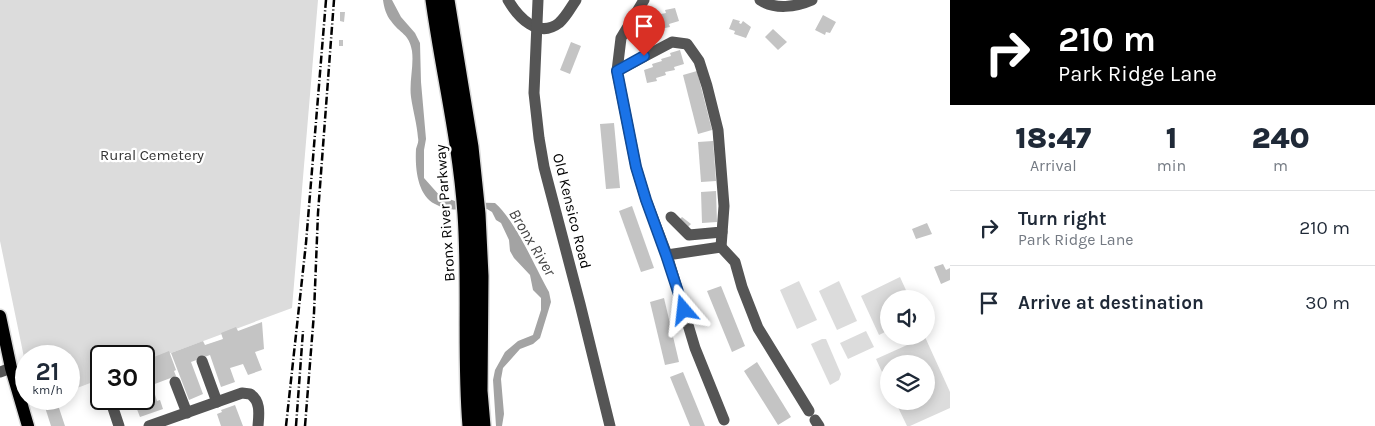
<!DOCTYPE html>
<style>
body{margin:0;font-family:Karla,sans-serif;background:#f2f2f3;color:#1f2937;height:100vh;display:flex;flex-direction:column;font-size:19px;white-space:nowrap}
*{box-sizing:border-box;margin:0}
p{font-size:16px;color:#747a83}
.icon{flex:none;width:28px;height:28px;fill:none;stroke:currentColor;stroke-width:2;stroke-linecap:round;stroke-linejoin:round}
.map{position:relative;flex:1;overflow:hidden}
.sheet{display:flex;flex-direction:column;background:#fff;width:425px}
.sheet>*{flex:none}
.banner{background:#000;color:#fff;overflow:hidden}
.tools{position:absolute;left:880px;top:290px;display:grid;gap:10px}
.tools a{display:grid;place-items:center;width:55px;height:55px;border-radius:50%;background:#fff;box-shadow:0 2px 12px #0003;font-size:25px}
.speed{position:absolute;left:15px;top:345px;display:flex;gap:10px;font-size:25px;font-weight:700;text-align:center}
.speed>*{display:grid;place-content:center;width:65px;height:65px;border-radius:50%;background:#fff;box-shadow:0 2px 12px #0003;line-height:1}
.speed small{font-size:12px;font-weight:400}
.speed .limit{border:2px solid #111;border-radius:8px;background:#fff;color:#111}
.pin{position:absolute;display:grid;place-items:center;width:42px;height:42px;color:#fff;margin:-51px -21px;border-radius:50% 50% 50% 0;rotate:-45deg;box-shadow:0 0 5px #0007}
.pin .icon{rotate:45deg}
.me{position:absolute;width:55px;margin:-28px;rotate:343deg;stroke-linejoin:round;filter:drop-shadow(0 0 4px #0008)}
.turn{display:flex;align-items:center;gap:18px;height:105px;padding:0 25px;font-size:22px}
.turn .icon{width:65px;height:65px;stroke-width:2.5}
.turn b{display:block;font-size:35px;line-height:42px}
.eta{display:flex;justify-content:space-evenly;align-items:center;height:85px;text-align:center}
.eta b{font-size:30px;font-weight:800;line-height:35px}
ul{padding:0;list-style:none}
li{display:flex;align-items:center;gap:15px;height:75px;padding:0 25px;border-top:1px solid #e0e1e3}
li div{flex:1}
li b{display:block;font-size:19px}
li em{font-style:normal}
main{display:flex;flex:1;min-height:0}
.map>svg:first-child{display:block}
.green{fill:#dcdcdc}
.water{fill:#a3a3a3}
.building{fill:#c4c4c4}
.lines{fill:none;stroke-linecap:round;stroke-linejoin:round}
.major-casing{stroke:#dbdbdb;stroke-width:15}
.highway-casing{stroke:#dbdbdb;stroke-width:18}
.minor{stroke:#555;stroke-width:11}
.major{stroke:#000;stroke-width:12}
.highway{stroke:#000;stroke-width:15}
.rail{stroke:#000;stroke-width:2.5;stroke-dasharray:8 2.5 1 2.5;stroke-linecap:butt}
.route-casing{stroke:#114b97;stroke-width:12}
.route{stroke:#1a73e8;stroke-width:9}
.labels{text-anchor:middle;stroke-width:4.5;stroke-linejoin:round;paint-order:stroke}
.park-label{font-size:15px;fill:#333;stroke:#fff}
.street-label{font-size:15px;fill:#000;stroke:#fff}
.water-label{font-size:16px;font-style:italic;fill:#444;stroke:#fff}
</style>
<main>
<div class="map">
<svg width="950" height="426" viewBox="0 0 950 426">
<rect width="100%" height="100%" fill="#fff"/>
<!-- green -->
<g class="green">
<path d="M0,0h318l-26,308 -148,55v-7h-43v23l-32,12v-35h-43v11l-26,-126z"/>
<path d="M900,277l10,22h-21v31l-10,5 -18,-39z"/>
<path d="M799,281l18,39 -20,9 -17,-39z"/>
<path d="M839,281l18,40 -20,9 -18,-39z"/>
<path d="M866,331l8,16 -26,12 -8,-16z"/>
<path d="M925,337l25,55v16l-40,18h-3l-12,-25h31v-37h-37v23l-13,-28z"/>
<path d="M822,339h4l15,35 -2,6 -9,5 -19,-41z"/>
</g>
<!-- water -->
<path class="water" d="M383,0h9l9,17 14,16 5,10 1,39 5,57 -2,11v28l16,18 18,6 37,1c20,17 40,64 54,89l2,10 -11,36 -7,6 -13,5 -17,19 -2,11 3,35 -2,12h-6l-3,-46 2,-10 10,-18 13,-11 15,-6 8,-25v-12l-8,-8 -3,-15 -16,-17 -4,-7 -1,-11 -8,-17 -5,-3 -4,-8 -5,-3c-16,0 -37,4 -52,-5 -18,-9 -20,-37 -19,-55 1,-4 3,-7 2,-11 -1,-14 -5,-27 -7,-41 -2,-15 3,-31 1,-46 -3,-18 -12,-17 -21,-30 -5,-6 -7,-14 -8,-21z"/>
<!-- building -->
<g class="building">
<path d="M675,8l4,13 -10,3 1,3 -10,2 -4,-14 10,-2 -1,-3z"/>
<path d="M340,12h5l-1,10 -4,-1z"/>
<path d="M823,15l13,7 -6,11 -4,-1 -1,3 -10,-5z"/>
<path d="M733,19l7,2 -1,2 2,1 2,-3 8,6 -5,11 -12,-4 1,-3 -6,-2z"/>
<path d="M773,29l14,13 -9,8 -13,-13z"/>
<rect x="339" y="40" width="4" height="6"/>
<path d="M571,42l10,4 -11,28 -10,-4z"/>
<path d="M680,50l4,14 -10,3 1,3 -10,2 1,3 -10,3 1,3 -10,2 -3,-13 9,-3 -1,-3 10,-3 -1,-2 10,-3 -1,-3z"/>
<path d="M697,71l15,59 -14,4 -15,-59z"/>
<path d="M614,123l6,65 -14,1 -6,-65z"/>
<path d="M713,141l3,40 -15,1 -3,-40z"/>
<path d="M716,191l1,31 -15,1 -1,-31z"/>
<path d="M632,206l22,62 -13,4 -22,-61z"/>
<path d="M682,217l9,7 -3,3 -9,-7z"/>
<path d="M927,223l5,11 -16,5 -4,-10z"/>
<path d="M943,264l3,6 4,-2v12l-9,4 -7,-17z"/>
<path d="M721,286l24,60 -13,6 -25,-61z"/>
<path d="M664,298l15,64 -14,3 -15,-63z"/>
<path d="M262,322l2,27 -9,3 7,18 -14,5 -5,-11 -13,4 5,14 -14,5 -11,-32 -19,7 12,32 -14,6 -18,-47 32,-12 2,4 18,-6 -2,-6 15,-6 2,4z"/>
<path d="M169,351l7,19 -2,1 2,5 -24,9 5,16 3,-1 3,9 -23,8 -7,-18h11v-38z"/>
<path d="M757,362l34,55 -13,8 -34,-54z"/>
<path d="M683,372l22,54h-15l-20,-49z"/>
<path d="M52,399h4l9,27h-14l-8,-25z"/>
<path d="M235,405l8,21h-22l-4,-12 5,-2 -1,-2z"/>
</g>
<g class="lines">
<defs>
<path id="major" d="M0,316l11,52 17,58"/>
<g id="highway">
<path d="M433,0c10,72 27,141 32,214 5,70 -1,141 5,212"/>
<path d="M447,0l24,147 7,67 3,62 -1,115 3,35"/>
</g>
</defs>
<!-- major casing -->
<use href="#major" class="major-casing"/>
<!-- highway casing -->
<use href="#highway" class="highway-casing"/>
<!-- minor -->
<g class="minor">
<path d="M508,0c10,17 30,39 51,23 7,-6 12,-16 17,-23"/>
<path d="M538,0l-4,93 5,45 5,29 36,137 30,122"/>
<path d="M644,0l-23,38 -4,33 19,96 10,33 21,55 28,93 29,72"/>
<path d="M760,0c15,10 36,7 52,0"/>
<path d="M617,71l55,-29 15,2 12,17 8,25 11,44 6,76 -3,41"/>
<path d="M671,217l18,18 33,-3"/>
<path d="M667,255l54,-8 14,15 7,25 16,41 51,83"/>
<path d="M202,361l15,41"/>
<path d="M0,372l11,-4"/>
<path d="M175,382l12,31"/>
<path d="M111,402l8,24"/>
<path d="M815,420l4,6"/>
<path d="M149,426l93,-33 8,1c11,7 9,20 8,32"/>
</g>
<!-- major -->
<use href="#major" class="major"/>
<!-- highway -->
<use href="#highway" class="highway"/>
<!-- rail -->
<g class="rail">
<path d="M286,426l20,-183 20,-243"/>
<path d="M296,426l7,-95"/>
<path d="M305,426l9,-113 4,-100 16,-213"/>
</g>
</g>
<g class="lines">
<defs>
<path id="route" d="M644,56l-27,15 19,96 10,33 20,55 18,55"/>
</defs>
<!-- route casing -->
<use href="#route" class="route-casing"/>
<!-- route -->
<use href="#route" class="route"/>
</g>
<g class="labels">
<!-- park labels -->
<g class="park-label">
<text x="152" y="160">Rural Cemetery</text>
</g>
<!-- street labels -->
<g class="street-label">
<text transform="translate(572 211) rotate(76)" y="5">Old Kensico Road</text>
<text transform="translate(445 213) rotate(-94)" y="5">Bronx River Parkway</text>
</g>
<!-- water labels -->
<g class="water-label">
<text transform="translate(533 242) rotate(59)" y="6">Bronx River</text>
</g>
</g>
</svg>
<div class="tools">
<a><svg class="icon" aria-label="sound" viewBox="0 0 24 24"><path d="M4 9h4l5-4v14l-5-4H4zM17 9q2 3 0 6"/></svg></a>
<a><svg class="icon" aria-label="layers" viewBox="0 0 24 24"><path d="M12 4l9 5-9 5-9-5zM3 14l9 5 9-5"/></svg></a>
</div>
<div class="speed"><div>21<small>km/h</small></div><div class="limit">30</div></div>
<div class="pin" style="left:644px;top:56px;background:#d93025"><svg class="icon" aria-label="arrive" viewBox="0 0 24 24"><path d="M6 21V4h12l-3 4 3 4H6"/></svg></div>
<svg class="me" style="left:684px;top:310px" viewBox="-20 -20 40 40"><path d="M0-17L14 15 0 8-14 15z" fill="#1a73e8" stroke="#fff" stroke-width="4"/></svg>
</div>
<section class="sheet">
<div class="banner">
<div class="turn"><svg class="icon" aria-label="right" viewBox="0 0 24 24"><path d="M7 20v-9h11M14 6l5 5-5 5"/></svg><div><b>210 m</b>Park Ridge Lane</div></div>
</div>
<div class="eta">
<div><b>18:47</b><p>Arrival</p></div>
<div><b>1</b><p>min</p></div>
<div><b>240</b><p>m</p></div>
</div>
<ul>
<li><svg class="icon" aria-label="right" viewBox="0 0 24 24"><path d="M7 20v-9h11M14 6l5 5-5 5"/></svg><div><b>Turn right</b><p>Park Ridge Lane</p></div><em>210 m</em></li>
<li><svg class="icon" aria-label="arrive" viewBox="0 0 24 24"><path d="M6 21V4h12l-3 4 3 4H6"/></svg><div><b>Arrive at destination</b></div><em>30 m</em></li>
</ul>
</section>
</main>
